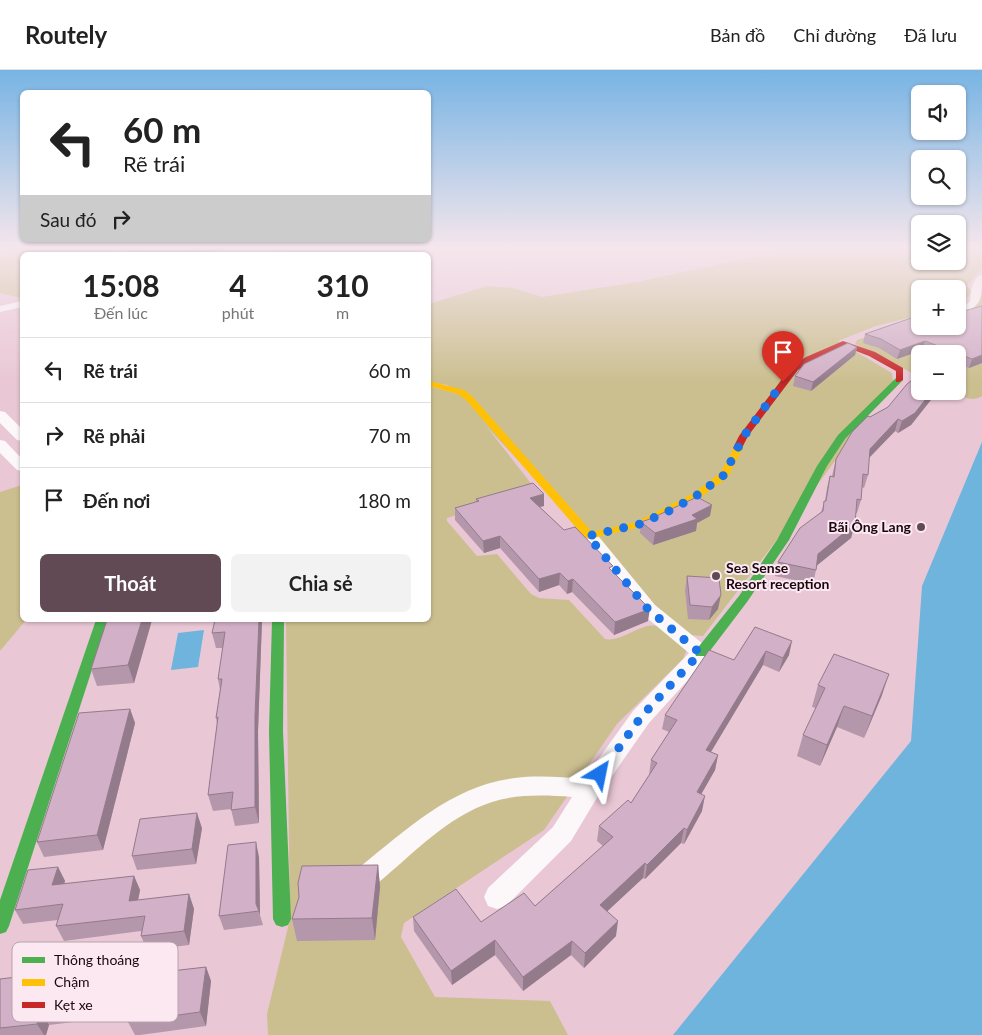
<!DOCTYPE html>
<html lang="vi">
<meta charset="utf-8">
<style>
body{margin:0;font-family:Lato,sans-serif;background:#f2f2f2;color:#222;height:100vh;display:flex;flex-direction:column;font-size:19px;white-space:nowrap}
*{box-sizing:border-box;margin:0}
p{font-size:16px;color:#767676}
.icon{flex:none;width:28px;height:28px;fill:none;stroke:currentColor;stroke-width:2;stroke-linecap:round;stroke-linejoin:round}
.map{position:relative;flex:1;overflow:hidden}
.panel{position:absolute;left:20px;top:182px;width:411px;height:370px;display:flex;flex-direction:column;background:#fff;border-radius:8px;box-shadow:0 1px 4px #0004}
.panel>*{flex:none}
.hud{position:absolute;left:20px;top:20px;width:411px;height:152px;border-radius:8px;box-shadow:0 1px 4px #0004;background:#fff;color:#222;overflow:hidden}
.tools{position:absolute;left:911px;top:15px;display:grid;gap:10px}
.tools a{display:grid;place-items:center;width:55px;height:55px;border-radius:8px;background:#fff;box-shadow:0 1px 4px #0004;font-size:25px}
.pin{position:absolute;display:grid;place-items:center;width:42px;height:42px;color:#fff;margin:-51px -21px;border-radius:50% 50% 50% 0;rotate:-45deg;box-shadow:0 0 5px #0007}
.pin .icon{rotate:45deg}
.me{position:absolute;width:55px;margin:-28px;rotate:35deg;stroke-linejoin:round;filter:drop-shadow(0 0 4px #0008)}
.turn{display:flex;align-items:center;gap:18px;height:105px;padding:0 20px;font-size:22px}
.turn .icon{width:65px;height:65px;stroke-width:2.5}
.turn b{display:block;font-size:35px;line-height:42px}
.then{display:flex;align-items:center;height:48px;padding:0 20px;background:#0003;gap:10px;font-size:19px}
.eta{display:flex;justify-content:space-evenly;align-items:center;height:85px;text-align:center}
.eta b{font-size:30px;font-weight:700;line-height:35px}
.button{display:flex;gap:10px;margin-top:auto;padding:10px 20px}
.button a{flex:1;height:58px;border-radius:8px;background:#624a54;color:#fff;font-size:20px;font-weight:700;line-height:58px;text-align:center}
.button a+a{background:#f2f2f2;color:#222}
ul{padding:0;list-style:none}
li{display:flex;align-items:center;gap:15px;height:65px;padding:0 20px;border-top:1px solid #e0e0e0}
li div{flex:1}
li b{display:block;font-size:19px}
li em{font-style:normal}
header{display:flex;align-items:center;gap:30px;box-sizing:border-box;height:70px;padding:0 25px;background:#fff;border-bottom:1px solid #e0e0e0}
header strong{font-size:24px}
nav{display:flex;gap:28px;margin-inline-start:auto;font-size:18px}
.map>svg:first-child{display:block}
.green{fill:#cbbf90}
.water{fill:#6eb4dd}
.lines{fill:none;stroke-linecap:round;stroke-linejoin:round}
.street{fill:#fcf7f9;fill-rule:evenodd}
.fast{fill:#4caf50;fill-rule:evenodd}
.slow{fill:#ffc107;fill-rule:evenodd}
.jam{fill:#c62828;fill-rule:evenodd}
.wall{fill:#b597ab}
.shaded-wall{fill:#937b8b}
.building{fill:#d2b0c7;stroke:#937b8b}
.route{stroke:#1a73e8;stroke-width:9;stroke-dasharray:0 16.2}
.poi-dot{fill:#624a54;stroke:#fce8f0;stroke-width:2}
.labels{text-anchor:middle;stroke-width:4;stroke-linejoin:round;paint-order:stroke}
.poi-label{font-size:14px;font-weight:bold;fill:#1a060f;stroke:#fce8f0;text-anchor:end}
.key{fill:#fce8f0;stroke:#b8a4ac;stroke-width:1}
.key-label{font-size:14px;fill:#1a060f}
</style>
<header>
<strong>Routely</strong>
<nav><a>Bản đồ</a><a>Chỉ đường</a><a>Đã lưu</a></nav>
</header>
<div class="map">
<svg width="982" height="965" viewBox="0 0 982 965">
<rect width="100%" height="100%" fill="#e9c7d5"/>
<!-- green -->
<g class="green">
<path d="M39,177h53l31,8h-101v43l-22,-5v-39l17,-5h15z"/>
<path d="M799,177h121v14h38v-14h24v21l-15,18 6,7 -13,9 -2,1v-14h-38v26l-44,11 -38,15 54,32 1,9 -114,155 -76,99 -15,-1 -30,-24 -210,-226 -19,-3v-78l58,-18 26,2 29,9 95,-15z"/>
<path d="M982,220v106c-10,7 -20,0 -30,-5h6v-37h-38v23l-65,-33 2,-4 46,-15 55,1v-16l19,-8z"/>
<path d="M432,317l23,6 14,11 64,82 -3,5 -83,27v3l30,35 20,-2 34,40 8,4 30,2 36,39c19,4 39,-21 57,-11 9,4 17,14 25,21l-4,10 -66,65 -73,106 -140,93 -3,14 34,60 115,4 18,34h-300l-1,-21 23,-95 -4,-299h143v-232z"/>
<path d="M22,415v135h4l-26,31v-159z"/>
</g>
<!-- water -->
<g class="water">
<path d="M982,372v593h-309l238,-294 11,-155z"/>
<path d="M204,560l-6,37 -27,3 7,-37z"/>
</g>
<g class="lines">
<!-- street -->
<g class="street">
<path d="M99,177h14l24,8h-15z"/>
<path d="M260,177h25l-5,3 -43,5h-29l5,-3z"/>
<path d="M982,205c0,25 0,33 -24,38v-6c18,-5 10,-6 14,-20 1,-4 4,-8 6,-11z"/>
<path d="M22,231v6l-22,5v-6z"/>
<path d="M0,341l5,1 17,17v12l-5,-1 -17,-17z"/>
<path d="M0,370l5,1 17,18v12l-5,-1 -17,-17z"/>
<path d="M589,461l6,1 60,73 53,43 3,5 -3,5 -59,65 -51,73 -27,45 -65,65 -9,3 -9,-3 -4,-9 4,-9 65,-61 19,-30c-27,-2 -55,-3 -80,5 -44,14 -79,52 -113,80l-9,3 -9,-3 -4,-8 4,-8c46,-37 92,-81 154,-88 23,-3 46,-1 69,1l49,-68 56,-58 -48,-40 -61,-77 3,-4z"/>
</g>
<!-- fast -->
<g class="fast">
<path d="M896,308h3l4,2 -58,59 -18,27 -38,74 -42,62 -41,54h-10l-1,-3 1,-3 43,-54 38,-56 40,-74 21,-31z"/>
<path d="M96,550h12l-99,306 -3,6 -6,2v-34z"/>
<path d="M272,550h12l-1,111 8,188 -3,6 -6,2 -6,-2 -3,-6 -4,-188z"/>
</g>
<!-- slow -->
<path class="slow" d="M429,311l35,9 8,6 120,136 44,-10 56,-28 28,-21 15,-27 3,-1 5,3 -15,29 -28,21 -56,28 -55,13 -4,-1 -119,-138 -8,-6 -29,-8z"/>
<!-- jam -->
<path class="jam" d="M843,271l32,11 28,16v12l-4,2h-3v-11l-27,-15 -26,-10 -31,15 -14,9 -50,66 -7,14h-6l-2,-2 6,-12 53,-70 14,-9z"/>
</g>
<!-- wall -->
<g class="wall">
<path d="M117,177h75l7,6 -7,2h-52z"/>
<path d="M197,177h45l-29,3 -6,3z"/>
<path d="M960,242l22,51 -13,5 -11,-4v-10h-26l-10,-4 -25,9 -18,-11 -16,-5 2,-9z"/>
<path d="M857,277l-2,8 -44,36 -18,-5 2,-10z"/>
<path d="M920,321h18l-27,34 -13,8 -3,-2 -26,27 -1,17 -4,13 -2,-1 -1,13 -4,13h-1l-1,11 -4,14 -34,27 -4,19 -38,-8 3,-14 43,-50 4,-11 2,-13 3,-12h2l4,-17 34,-42z"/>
<path d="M476,429l68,7 -4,1 24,23 48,41 36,50 -34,14 -42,-43 -5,2 -8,-9 -20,7 -39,-44 -16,5 -29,-33v-12l21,-6z"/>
<path d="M710,446l-13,7 -1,8 -43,14 -13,-12 1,-11z"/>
<path d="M687,506l31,33 -9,11 -21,-1 -3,-29z"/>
<path d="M107,550h45l-18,63 -37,3 -6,-17z"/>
<path d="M215,550h47l-4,111 1,92 -24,3 -4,-17 -18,2 -5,-16 9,-71 -1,-6 4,-28 -2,-11 5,-31h-7l-4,-15z"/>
<path d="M755,557l34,28 -10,17 -16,-7 -52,87 7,3 -3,15 -14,24 1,17 -18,33 -3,-1 -36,36 -2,-1 -36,33 9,25 -32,32 -13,-13 -48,36 -28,-36 -43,30 -38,-54 -1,-14 68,5 54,-16 68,-60 -6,-5 2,-15 32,-23 18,-28 2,-15 18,-28 -7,-3 3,-14 69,-55z"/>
<path d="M818,615l64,10 -18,43 -27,-11 -17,39 -23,-10 6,-21 13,-27 -4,-1z"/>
<path d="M130,639l5,14 -32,127 -59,7 -7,-15z"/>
<path d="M202,758l-6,36 -59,6 -5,-14z"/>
<path d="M259,787l1,58 3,10 -39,5 -5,-14z"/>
<path d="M378,795l2,22 -5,53 -78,1 -5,-22z"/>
<path d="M58,797l7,14 -1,3 70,-8 6,14 -2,10 51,-6 5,15 -5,36 -42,5 -6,-14v-5l-77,10 -8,-15 2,-6 -35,4 -8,-14z"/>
<path d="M124,881l7,14 -2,11 77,-9 5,14 -5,45 -66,9h-5l-7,-13 2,-7 -81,10 -3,10h-46v-56l59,-7z"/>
</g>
<!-- shaded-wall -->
<g class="shaded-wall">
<path d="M209,177h33l-29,3 -6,3 -1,-5z"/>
<path d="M198,178l1,5 -7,2h-19z"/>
<path d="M925,271l-3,9 -25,9 3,-9z"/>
<path d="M857,277l-2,8 -44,36 2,-9z"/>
<path d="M982,285v8l-13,5 3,-9z"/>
<path d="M932,321h6l-27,34 -13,8 4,-12z"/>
<path d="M898,349l-3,12 -29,30 4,-12z"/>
<path d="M544,424v12l-14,3v-11z"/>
<path d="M712,435l-2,11 -13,7 -1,8 -43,14 2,-12z"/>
<path d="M855,454l-4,14 -36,29 3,-13z"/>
<path d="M500,466v12l-16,5 -1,-12z"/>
<path d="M560,503l-1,12 -20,7v-13z"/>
<path d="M573,509l-1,13 -5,2 1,-13z"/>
<path d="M721,525l-3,14 -9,11 3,-13z"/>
<path d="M650,539l-2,12 -34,14 1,-13z"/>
<path d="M142,550h10l-18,63 -6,-18z"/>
<path d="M259,550h3l-4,111 1,92 -4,-16v-92z"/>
<path d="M792,571l-3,14 -10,17 4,-14z"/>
<path d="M766,581l-3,14 -60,100 3,-15z"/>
<path d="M889,604l-7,21 -18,43 8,-22z"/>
<path d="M844,636l-7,21 -17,39 7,-21z"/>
<path d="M130,639l5,14 -32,127 -6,-15z"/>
<path d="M718,685l-3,15 -21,37 3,-15z"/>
<path d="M705,726l-3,15 -18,33 3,-14z"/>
<path d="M197,743l5,15 -6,36 -4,-15z"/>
<path d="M684,758l-3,15 -36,36 2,-14z"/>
<path d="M256,772l3,15 1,58 -4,-11z"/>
<path d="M645,793l-2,15 -45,42 2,-15z"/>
<path d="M378,795l2,22 -5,53 -3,-22z"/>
<path d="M58,797l7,14 -6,19 -7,-15z"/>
<path d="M134,806l6,14 -5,26 -6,-15z"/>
<path d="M189,824l5,15 -5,36 -5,-14z"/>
<path d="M618,851l-2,15 -32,32 1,-15z"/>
<path d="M495,870v15l-43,30 -1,-14z"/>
<path d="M572,871l-1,14 -48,36v-14z"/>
<path d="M124,881l7,14 -5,27 -7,-15z"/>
<path d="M206,897l5,14 -5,45 -6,-14z"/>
<path d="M41,941l8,14 -3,10h-2l-7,-11z"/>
</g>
<!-- building -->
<g class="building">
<path d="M130,177h62l6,1 -25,7h-18z"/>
<path d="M982,236v49l-10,4 -47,-18 -25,9 -19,-11 -16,-5 55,-19v11h38v-15l2,1z"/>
<path d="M848,273l9,4 -44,35 -18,-6 9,-12z"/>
<path d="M920,304v17h12l-17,22 -13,8 -4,-2 -28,30 -2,26 -5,-1 -2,26 -4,-1 -2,25 -37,30 -2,16 -38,-8 22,-34 23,-17 1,-10h2l4,-25 4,1 2,-18 16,-27 16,-16 2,1 18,-10 19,-23z"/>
<path d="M533,413l11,11 -14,4 34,32 11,-3 38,39 -4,2 41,41 -35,13 -42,-43 -5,2 -8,-8 -21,6 -39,-43 -17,5 -28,-33 24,-7 -3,-2z"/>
<path d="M697,427l15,8 -20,10 5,4 -42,14 -14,-11 9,-3z"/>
<path d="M687,506l32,2 2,17 -9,12 -22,-2z"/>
<path d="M107,550h35l-14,45 -37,4z"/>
<path d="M215,550h44l-4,95v92l-24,3 2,-18 -25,3 10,-78 -2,1 6,-39h-4l7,-47 -13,1z"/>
<path d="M755,557l37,14 -9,17 -17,-7 -60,99 12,5 -21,37 8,4 -18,34 -3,-2 -37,37 -2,-2 -45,42 18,16 -33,32 -13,-12 -49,36 -28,-37 -44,31 -38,-54 43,-28 25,33 43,-29 11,13 78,-69 -14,-11 29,-26 3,3 26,-40 -6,-3 26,-40 -12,-5 44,-65 25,10z"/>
<path d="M834,584l55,20 -17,42 -28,-10 -17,39 -24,-10 22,-47 -7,-3z"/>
<path d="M130,639l-33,126 -60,7 42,-129z"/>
<path d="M197,743l-5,36 -60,7 8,-37z"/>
<path d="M256,772v62l3,7 -40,5 9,-71z"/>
<path d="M378,795l-6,53 -80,1 7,-22 -1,-14 4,-17z"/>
<path d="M58,797l-6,18 82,-9 -5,25 60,-7 -5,37 -43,5 4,-20 -89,10 7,-22 -48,6 13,-40z"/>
<path d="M124,881l-5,26 87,-10 -6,45 -72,10 4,-23 -91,12 -4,13 -37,4v-49l59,-7 4,-14z"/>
</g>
<!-- sky -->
<linearGradient id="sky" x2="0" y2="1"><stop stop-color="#77b4e4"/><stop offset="0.57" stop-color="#f5e6ec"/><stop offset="1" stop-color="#f5e6ec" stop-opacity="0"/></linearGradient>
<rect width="982" height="312" fill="url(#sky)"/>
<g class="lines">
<!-- route -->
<path class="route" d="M600,704l41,-57 59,-64 -52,-44 -60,-73 52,-12 31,-14 25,-14 28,-21 20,-39 39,-54"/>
</g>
<!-- markers -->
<g class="poi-dot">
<circle cx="921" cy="457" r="5"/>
<circle cx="716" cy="506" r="5"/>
</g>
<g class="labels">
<!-- poi labels -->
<g class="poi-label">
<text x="911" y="462">Bãi Ông Lang</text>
<text x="726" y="503" text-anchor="start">Sea Sense<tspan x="726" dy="16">Resort reception</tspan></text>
</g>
</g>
<!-- legend -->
<rect x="12" y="872" width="166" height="80" rx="8" class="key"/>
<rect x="22" y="887" width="23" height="6" fill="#4caf50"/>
<rect x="22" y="909" width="23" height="7" fill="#ffc107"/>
<rect x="22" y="932" width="23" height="6" fill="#c62828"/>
<g class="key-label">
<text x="54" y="895">Thông thoáng</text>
<text x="54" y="917">Chậm</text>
<text x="54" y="940">Kẹt xe</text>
</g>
</svg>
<div class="tools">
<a><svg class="icon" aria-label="sound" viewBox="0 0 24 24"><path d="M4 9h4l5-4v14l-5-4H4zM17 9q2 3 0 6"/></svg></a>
<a><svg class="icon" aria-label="search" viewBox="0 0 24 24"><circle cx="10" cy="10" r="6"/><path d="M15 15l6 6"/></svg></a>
<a><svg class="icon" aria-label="layers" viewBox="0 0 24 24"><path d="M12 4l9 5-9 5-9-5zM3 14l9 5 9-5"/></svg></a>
<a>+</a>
<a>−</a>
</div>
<div class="pin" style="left:783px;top:312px;background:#d93025"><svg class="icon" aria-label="arrive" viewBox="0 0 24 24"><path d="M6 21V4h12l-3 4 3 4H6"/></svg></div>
<svg class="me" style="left:600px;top:704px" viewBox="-20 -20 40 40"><path d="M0-17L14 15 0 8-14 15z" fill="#1a73e8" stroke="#fff" stroke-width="4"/></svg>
<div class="hud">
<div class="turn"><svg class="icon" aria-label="left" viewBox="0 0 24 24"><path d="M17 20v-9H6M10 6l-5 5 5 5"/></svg><div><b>60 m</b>Rẽ trái</div></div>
<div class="then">Sau đó<svg class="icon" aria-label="right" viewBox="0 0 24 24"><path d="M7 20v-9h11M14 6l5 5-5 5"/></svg></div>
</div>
<section class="panel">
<div class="eta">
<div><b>15:08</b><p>Đến lúc</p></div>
<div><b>4</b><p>phút</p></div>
<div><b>310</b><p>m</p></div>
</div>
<ul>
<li><svg class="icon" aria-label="left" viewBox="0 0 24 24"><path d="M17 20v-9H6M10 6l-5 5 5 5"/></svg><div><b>Rẽ trái</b></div><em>60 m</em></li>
<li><svg class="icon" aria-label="right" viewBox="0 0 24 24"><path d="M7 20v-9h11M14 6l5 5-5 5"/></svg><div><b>Rẽ phải</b></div><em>70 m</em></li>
<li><svg class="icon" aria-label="arrive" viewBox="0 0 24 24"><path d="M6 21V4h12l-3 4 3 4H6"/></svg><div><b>Đến nơi</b></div><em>180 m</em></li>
</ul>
<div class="button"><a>Thoát</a><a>Chia sẻ</a></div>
</section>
</div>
